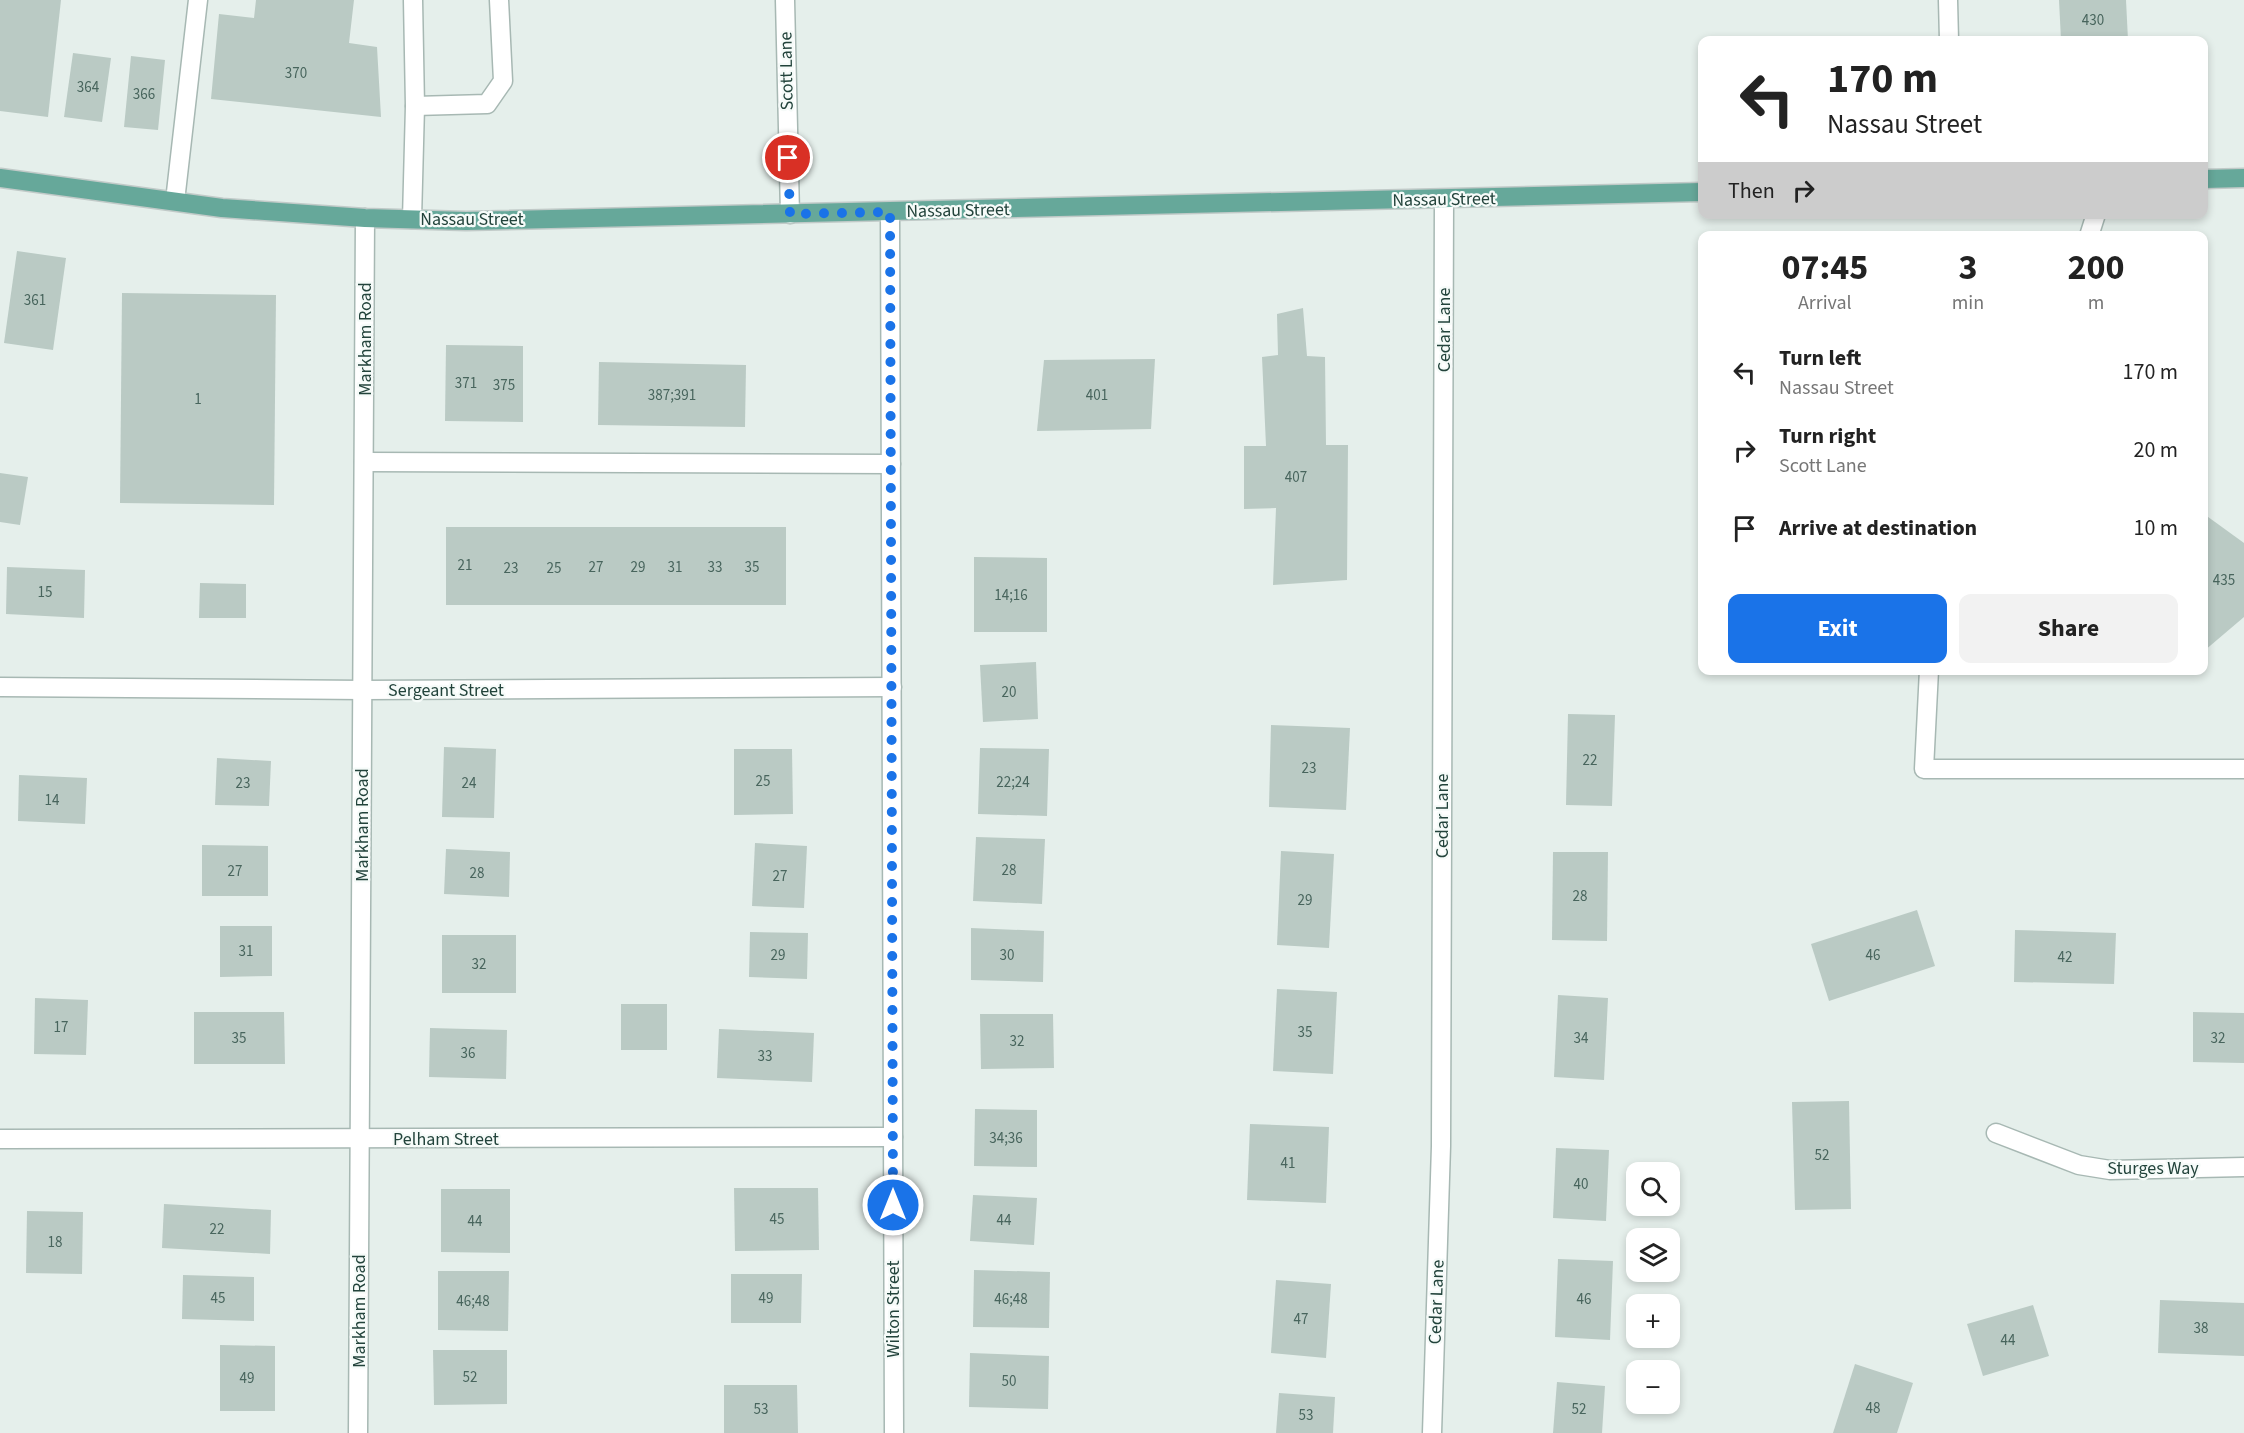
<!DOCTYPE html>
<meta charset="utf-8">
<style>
body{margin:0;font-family:"Source Sans 3",sans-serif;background:#f2f2f2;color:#222;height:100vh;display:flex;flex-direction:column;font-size:22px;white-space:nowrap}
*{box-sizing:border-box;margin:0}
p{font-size:20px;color:#767676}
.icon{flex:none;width:33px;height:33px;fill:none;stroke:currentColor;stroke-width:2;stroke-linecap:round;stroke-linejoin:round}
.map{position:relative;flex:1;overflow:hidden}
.panel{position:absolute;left:1698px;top:231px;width:510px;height:444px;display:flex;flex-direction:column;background:#fff;border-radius:12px;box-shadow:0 3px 9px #0003}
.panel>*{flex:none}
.top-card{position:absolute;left:1698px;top:36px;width:510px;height:183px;border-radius:12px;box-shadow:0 3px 9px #0003;background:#fff;color:#222;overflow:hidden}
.fabs{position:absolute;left:1626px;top:1162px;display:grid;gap:12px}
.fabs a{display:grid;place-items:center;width:54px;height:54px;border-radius:12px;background:#fff;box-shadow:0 3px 9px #0003;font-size:30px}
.pin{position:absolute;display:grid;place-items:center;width:51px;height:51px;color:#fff;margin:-26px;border:3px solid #fff;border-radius:50%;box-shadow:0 2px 6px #0007}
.me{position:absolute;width:66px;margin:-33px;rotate:0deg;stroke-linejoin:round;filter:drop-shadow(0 0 4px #0008)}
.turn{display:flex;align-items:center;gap:21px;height:126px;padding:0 30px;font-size:27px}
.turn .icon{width:78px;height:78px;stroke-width:2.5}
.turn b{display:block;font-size:42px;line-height:51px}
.then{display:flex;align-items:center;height:57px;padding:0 30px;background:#0003;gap:12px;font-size:22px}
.eta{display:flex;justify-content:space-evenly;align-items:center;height:102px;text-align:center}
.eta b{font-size:36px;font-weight:700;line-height:42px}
.action{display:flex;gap:12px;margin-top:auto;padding:12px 30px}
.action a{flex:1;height:69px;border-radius:12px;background:#1a73e8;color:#fff;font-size:24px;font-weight:700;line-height:69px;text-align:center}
.action a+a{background:#f2f2f2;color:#222}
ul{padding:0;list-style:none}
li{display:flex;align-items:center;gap:18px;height:78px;padding:0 30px}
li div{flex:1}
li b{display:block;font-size:22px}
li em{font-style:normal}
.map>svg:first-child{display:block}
.building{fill:#bacac4}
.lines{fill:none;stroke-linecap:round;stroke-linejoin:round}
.minor-casing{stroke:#a7b8b3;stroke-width:21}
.major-casing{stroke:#c1cac8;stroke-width:21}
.minor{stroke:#fff;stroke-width:18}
.major{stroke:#66a89a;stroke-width:18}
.route{stroke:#1a73e8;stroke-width:10;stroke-dasharray:0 18}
.labels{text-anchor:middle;stroke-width:4.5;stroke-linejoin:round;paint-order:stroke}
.number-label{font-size:15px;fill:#48655d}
.street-label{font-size:18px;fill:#22433b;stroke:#f6fbf9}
</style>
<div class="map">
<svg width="2244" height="1433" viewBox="0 0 2244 1433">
<rect width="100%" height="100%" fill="#e5efeb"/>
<!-- building -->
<g class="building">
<path d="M0,0h61l-13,117 -48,-6z"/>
<path d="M256,0h98l-5,43 28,4 4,70 -170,-18 8,-85 35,4z"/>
<path d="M2059,0h67l2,40h-67z"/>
<path d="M73,53l38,5 -9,64 -38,-5z"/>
<path d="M131,56l34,4 -7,70 -34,-3z"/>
<path d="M17,251l49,7 -13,92 -49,-7z"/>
<path d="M122,293l154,2 -2,210 -154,-2z"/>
<path d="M1303,308l4,48 18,1 1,88h22l-1,135 -74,5 3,-77 -32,1v-63h22l-4,-89 16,-2 -1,-41z"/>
<path d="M446,345l77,1v76l-78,-1z"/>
<path d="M1155,359l-4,70 -114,2 7,-71z"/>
<path d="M599,362l147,3 -1,62 -147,-2z"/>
<path d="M0,473l28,4 -8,48 -20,-3z"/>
<path d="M2204,514l40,29v74l-40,34z"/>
<rect x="446" y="527" width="340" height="78"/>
<path d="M974,557l73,1v74h-73z"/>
<path d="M7,567l78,3 -1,48 -78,-4z"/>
<path d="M200,583l46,1v34h-47z"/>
<path d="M1036,662l2,57 -55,3 -3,-57z"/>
<path d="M1568,714l47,1 -3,91 -46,-1z"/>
<path d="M1271,725l79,3 -4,82 -77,-3z"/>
<path d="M444,747l52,2 -2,69 -52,-1z"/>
<path d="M980,748l69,1 -2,67 -69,-2z"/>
<path d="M734,749h58l1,65 -59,1z"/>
<path d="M217,758l54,3 -2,45 -54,-1z"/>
<path d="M19,775l68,3 -2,46 -67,-3z"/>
<path d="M976,837l69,2 -3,65 -69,-3z"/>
<path d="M755,843l52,3 -3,62 -52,-2z"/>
<path d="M202,845l66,1v50h-66z"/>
<path d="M446,849l64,3 -1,45 -65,-3z"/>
<path d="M1281,851l53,3 -5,94 -52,-3z"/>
<path d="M1553,852h55l-1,89 -55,-1z"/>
<path d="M1917,910l18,56 -106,35 -18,-57z"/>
<path d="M220,926h52v50l-52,1z"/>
<path d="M971,928l73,3 -1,51 -72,-2z"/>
<path d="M2015,930l101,3 -2,51 -100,-2z"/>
<path d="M750,932l58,1 -1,46 -58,-2z"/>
<rect x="442" y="935" width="74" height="58"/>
<path d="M1277,989l60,3 -4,82 -60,-3z"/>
<path d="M1558,995l50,3 -4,82 -50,-3z"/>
<path d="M35,998l53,2 -2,55 -52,-1z"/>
<rect x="621" y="1004" width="46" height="46"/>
<path d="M194,1012h90l1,52h-91z"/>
<path d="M2193,1012l51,1v50l-51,-1z"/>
<path d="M980,1014h73l1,54 -73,1z"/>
<path d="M430,1028l77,2 -1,49 -77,-2z"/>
<path d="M719,1029l95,4 -2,49 -95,-4z"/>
<path d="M1849,1101l2,108 -56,1 -3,-108z"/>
<path d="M975,1109l62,1v57l-63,-1z"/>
<path d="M1250,1124l79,3 -3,76 -79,-3z"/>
<path d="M1556,1148l53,2 -3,71 -53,-3z"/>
<path d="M734,1188h84l1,62 -84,1z"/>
<path d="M441,1189h69v64l-69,-1z"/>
<path d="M973,1195l64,3 -3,47 -64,-4z"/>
<path d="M164,1204l107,6 -1,44 -108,-6z"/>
<path d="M27,1211l56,1 -1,62 -56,-1z"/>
<path d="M1558,1259l55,2 -3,79 -55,-3z"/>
<path d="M974,1270l76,2 -1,56 -76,-1z"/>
<path d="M438,1271h71l-1,60 -70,-1z"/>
<path d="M731,1274h71l-1,49h-70z"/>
<path d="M183,1275l71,2v44l-72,-2z"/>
<path d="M1276,1280l55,4 -5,74 -55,-5z"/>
<path d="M2160,1300l84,3v53l-86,-3z"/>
<path d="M2033,1305l16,51 -66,20 -16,-52z"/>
<path d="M220,1345l55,1v65h-55z"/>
<path d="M433,1350h74v54l-73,1z"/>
<path d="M970,1353l79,3 -1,53 -79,-2z"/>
<path d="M1855,1364l58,19 -16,50h-64z"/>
<path d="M1557,1382l48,4 -3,47h-49z"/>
<path d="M724,1385h73l1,48h-74z"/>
<path d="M1279,1393l56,4 -2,36h-57z"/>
</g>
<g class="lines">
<defs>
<g id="minor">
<path d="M785,0l5,214"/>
<path d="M1948,0l1,40"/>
<path d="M415,106l72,-2 16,-23 -4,-81"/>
<path d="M175,201l23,-201"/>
<path d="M890,212l4,1221"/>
<path d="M412,219l3,-113 -2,-106"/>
<path d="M2089,236l7,-22"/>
<path d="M364,462l527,2"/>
<path d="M1929,670l-5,99h320"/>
<path d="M0,687l363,3 529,-3"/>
<path d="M1996,1133l83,32 31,5 134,-3"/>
<path d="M0,1139l893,-2"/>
<path d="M358,1433l7,-1215"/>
<path d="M1432,1433l9,-287 3,-947"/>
</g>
<g id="major">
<path d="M0,178l222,30 143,10 101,3 1236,-29"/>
<path d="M2204,179l40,-1"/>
</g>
</defs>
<!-- minor casing -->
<use href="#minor" class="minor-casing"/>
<!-- major casing -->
<use href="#major" class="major-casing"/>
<!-- minor -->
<use href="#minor" class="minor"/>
<!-- major -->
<use href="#major" class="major"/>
</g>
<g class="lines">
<!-- route -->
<path class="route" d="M788,158l2,56 100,-2 3,993"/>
</g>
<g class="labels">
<!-- number labels -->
<g class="number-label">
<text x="2093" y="25">430</text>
<text x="296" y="78">370</text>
<text x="88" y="92">364</text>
<text x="144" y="99">366</text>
<text x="35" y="305">361</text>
<text x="466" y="388">371</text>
<text x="504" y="390">375</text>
<text x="672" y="400">387;391</text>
<text x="1097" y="400">401</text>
<text x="198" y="404">1</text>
<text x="1296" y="482">407</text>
<text x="465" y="570">21</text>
<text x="596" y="572">27</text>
<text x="638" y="572">29</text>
<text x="675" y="572">31</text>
<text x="715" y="572">33</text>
<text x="752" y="572">35</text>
<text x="511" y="573">23</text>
<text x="554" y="573">25</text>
<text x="2224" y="585">435</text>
<text x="45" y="597">15</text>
<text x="1011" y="600">14;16</text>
<text x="1009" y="697">20</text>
<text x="1590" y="765">22</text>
<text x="1309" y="773">23</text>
<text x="763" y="786">25</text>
<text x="1013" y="787">22;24</text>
<text x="243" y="788">23</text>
<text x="469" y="788">24</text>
<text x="52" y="805">14</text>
<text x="1009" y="875">28</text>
<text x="235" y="876">27</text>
<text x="477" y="878">28</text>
<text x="780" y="881">27</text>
<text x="1580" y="901">28</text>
<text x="1305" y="905">29</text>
<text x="246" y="956">31</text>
<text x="778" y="960">29</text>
<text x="1007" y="960">30</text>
<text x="1873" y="960">46</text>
<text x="2065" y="962">42</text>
<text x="479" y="969">32</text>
<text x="61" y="1032">17</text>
<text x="1305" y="1037">35</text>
<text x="239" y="1043">35</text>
<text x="1581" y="1043">34</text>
<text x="2218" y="1043">32</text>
<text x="1017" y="1046">32</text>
<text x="468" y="1058">36</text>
<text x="765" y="1061">33</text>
<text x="1006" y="1143">34;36</text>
<text x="1822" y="1160">52</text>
<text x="1288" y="1168">41</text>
<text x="1581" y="1189">40</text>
<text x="777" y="1224">45</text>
<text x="1004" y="1225">44</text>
<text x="475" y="1226">44</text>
<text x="217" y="1234">22</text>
<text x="55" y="1247">18</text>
<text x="218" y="1303">45</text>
<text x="766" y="1303">49</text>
<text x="1011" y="1304">46;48</text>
<text x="1584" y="1304">46</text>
<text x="473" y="1306">46;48</text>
<text x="1301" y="1324">47</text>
<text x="2201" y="1333">38</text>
<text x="2008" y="1345">44</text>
<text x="470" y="1382">52</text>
<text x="247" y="1383">49</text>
<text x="1009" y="1386">50</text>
<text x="1873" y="1413">48</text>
<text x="761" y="1414">53</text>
<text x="1579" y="1414">52</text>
<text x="1306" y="1420">53</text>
</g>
<!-- street labels -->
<g class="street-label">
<text transform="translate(786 71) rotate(-91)" y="6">Scott Lane</text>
<text transform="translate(1444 199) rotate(-1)" y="6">Nassau Street</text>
<text transform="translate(958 210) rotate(-1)" y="6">Nassau Street</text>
<text x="472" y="225">Nassau Street</text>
<text transform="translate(1444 330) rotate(-90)" y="6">Cedar Lane</text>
<text transform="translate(365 339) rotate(-90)" y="6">Markham Road</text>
<text x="446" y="696">Sergeant Street</text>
<text transform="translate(1442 816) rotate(-90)" y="6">Cedar Lane</text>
<text transform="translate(362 825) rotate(-90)" y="6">Markham Road</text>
<text x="446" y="1145">Pelham Street</text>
<text x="2153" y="1174">Sturges Way</text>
<text transform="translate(1436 1302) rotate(-88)" y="6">Cedar Lane</text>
<text transform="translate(893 1309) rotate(-90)" y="6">Wilton Street</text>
<text transform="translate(359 1311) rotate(-90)" y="6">Markham Road</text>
</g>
</g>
</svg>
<div class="fabs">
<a><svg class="icon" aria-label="search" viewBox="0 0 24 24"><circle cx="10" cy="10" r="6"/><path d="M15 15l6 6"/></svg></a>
<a><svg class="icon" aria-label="layers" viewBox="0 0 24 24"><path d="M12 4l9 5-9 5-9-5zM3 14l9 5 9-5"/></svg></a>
<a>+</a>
<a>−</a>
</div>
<div class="pin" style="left:788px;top:158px;background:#d93025"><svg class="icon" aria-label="arrive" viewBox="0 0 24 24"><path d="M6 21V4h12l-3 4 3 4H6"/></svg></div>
<svg class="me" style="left:893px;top:1205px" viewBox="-20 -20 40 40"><circle r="17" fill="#1a73e8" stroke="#fff" stroke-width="3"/><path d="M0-11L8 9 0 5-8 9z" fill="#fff"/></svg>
<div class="top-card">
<div class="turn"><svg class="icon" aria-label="left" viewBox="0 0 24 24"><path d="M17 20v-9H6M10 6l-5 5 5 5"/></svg><div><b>170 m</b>Nassau Street</div></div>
<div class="then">Then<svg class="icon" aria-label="right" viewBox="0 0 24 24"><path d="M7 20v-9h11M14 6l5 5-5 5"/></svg></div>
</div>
<section class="panel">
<div class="eta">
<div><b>07:45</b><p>Arrival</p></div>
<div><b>3</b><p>min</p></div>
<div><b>200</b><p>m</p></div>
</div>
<ul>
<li><svg class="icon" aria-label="left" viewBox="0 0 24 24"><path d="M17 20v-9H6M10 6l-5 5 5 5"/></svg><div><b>Turn left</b><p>Nassau Street</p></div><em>170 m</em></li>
<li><svg class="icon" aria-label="right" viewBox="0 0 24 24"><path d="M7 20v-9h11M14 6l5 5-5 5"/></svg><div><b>Turn right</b><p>Scott Lane</p></div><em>20 m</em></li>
<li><svg class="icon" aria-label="arrive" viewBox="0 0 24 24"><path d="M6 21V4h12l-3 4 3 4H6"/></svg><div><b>Arrive at destination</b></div><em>10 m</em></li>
</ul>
<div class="action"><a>Exit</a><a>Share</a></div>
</section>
</div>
